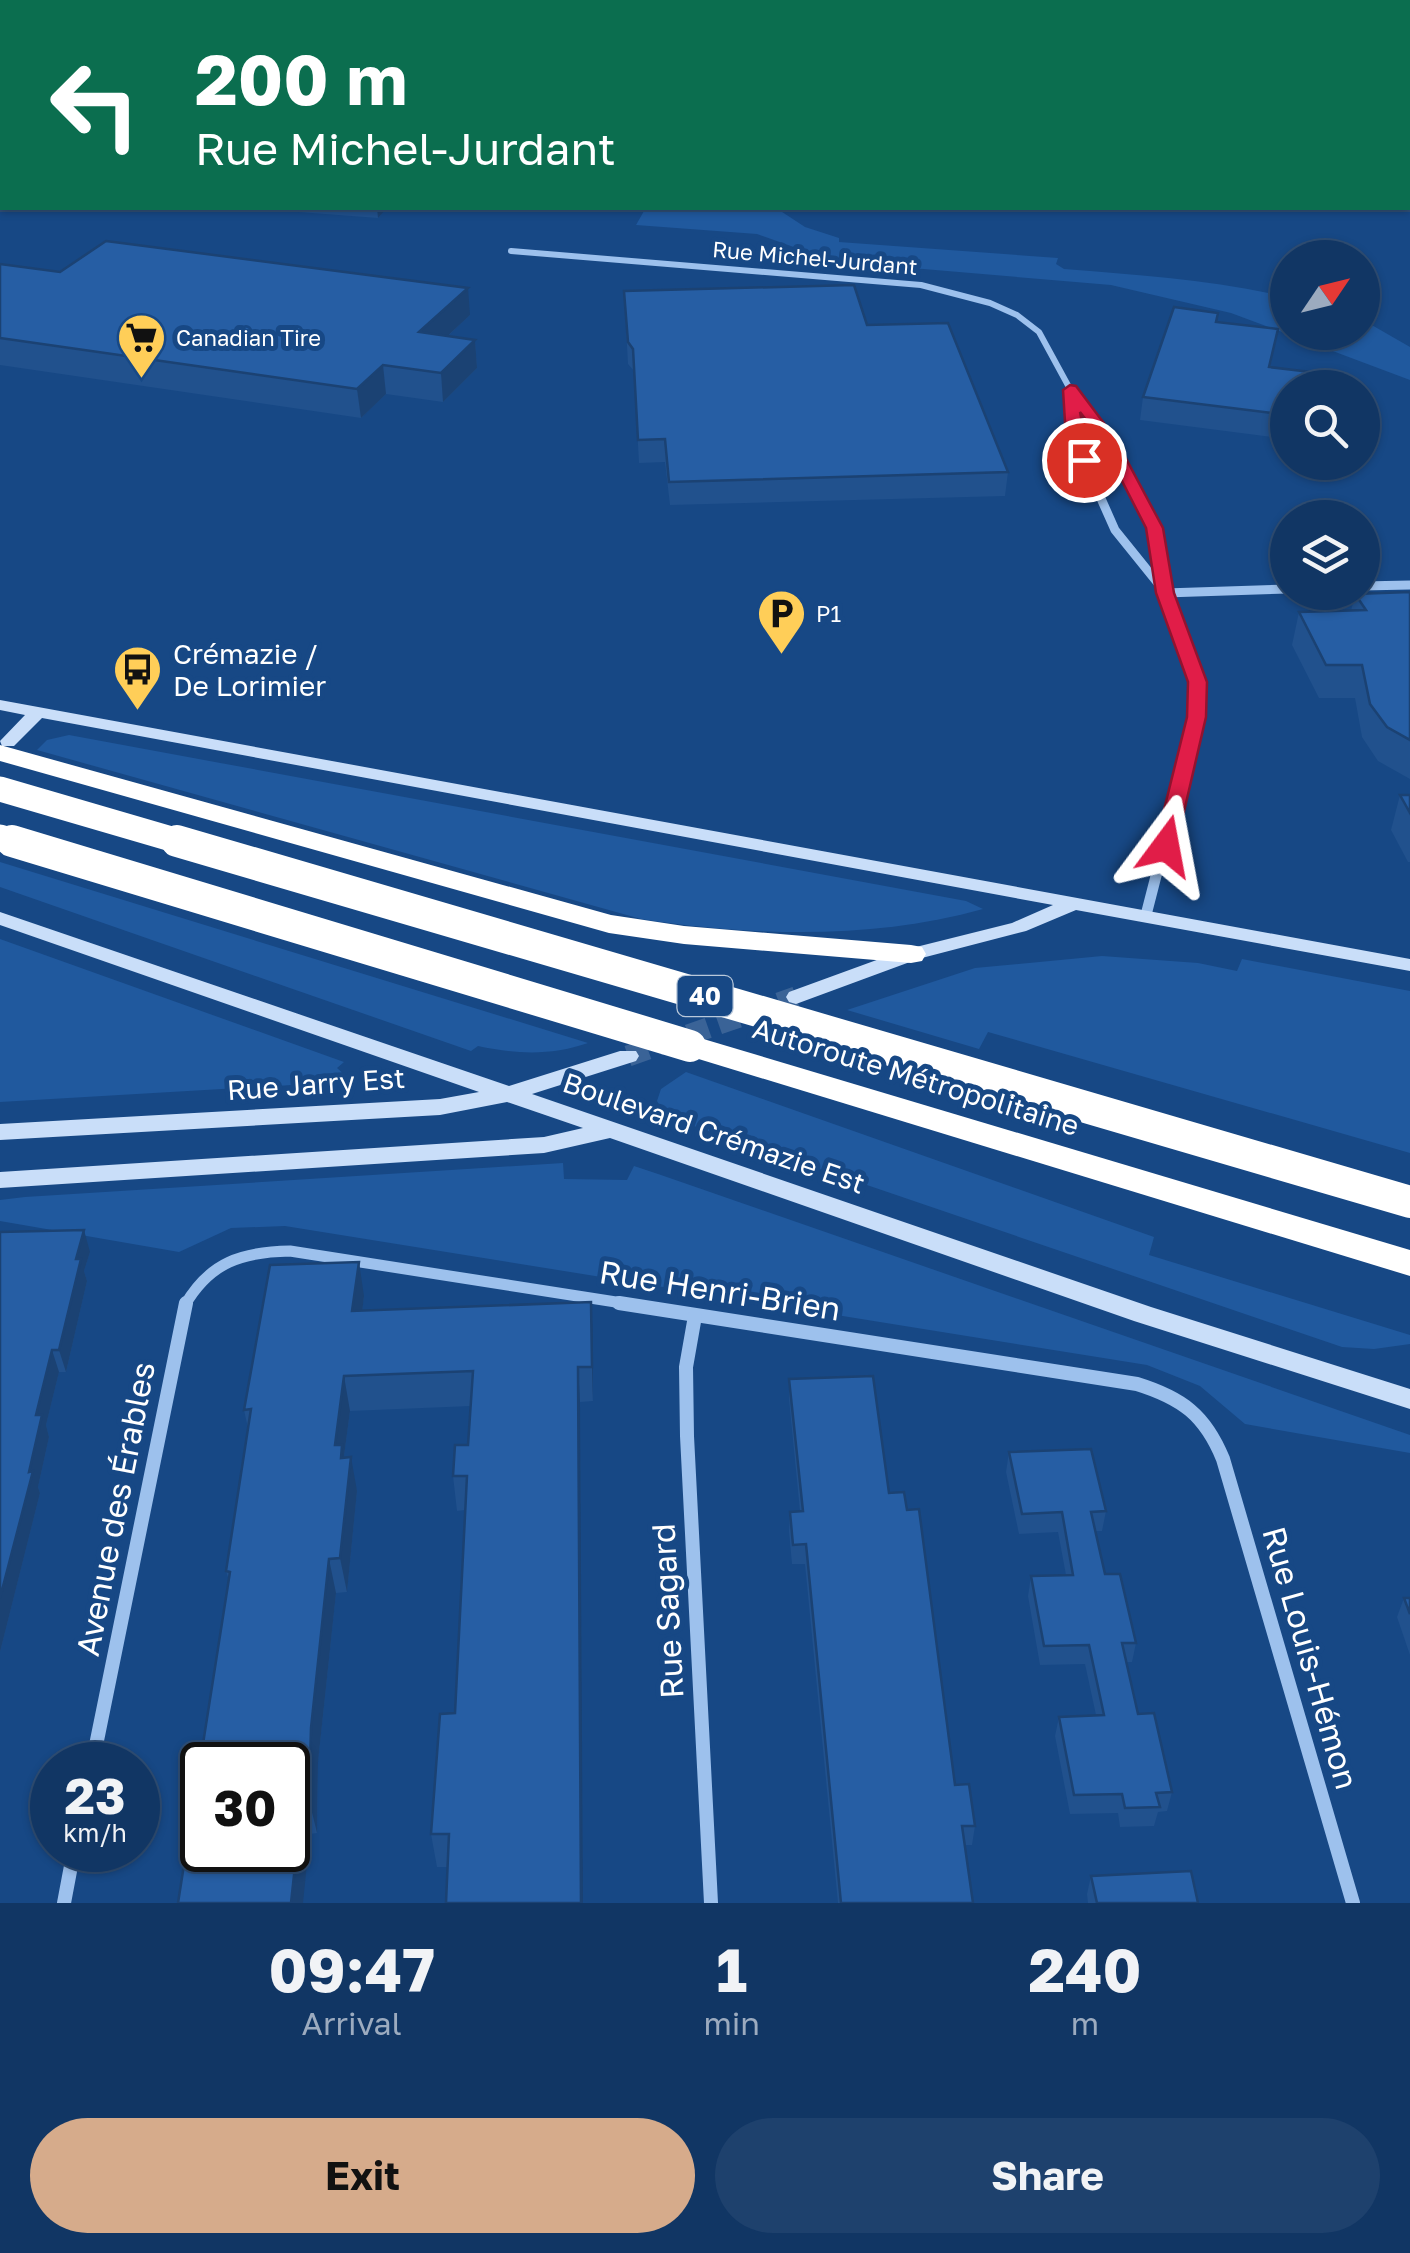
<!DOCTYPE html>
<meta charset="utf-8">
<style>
body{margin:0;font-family:"Golos Text",sans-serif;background:#1e416d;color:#f1f3f6;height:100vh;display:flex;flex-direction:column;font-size:38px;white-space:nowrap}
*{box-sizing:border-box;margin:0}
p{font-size:32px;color:#9cabbf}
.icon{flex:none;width:55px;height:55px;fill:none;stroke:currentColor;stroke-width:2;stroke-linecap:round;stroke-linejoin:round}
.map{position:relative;height:1903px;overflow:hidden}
.side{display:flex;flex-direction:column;background:#113664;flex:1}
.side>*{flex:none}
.banner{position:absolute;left:0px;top:0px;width:1410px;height:210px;box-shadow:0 2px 8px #0004,0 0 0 2px #305078;background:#0b6e4f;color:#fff;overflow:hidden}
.needle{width:65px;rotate:55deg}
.fabs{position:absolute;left:1270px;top:240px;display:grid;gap:20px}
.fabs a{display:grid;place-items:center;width:110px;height:110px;border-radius:50%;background:#113664;box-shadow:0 2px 8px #0004,0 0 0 2px #305078;font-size:50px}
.speed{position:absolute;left:30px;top:1742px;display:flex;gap:20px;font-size:50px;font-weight:700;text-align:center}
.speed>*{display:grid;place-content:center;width:130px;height:130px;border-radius:50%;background:#113664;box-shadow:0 2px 8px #0004,0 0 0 2px #305078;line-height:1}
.speed small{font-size:25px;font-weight:400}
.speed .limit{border:5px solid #111;border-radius:15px;background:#fff;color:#111}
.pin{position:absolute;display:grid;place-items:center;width:85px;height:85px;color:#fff;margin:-42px;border:5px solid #fff;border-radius:50%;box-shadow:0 2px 10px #0007}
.me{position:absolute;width:110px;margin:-55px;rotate:13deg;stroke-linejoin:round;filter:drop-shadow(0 0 8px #0008)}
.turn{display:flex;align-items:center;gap:35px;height:210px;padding:0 30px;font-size:45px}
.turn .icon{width:130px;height:130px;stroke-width:2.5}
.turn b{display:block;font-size:70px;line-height:85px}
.eta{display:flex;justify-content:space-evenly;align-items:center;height:170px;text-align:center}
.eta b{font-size:60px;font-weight:700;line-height:70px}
.action{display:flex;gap:20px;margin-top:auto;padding:20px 30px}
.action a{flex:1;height:115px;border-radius:60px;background:#d6ab8b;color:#111;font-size:40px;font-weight:700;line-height:115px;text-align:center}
.action a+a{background:#1e416d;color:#f1f3f6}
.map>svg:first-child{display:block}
.green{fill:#20599e}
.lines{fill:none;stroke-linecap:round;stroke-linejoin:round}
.secondary-tunnel{stroke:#3a6397;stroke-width:21;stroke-dasharray:21 11;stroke-linecap:butt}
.minor-far3{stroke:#9dc1ed;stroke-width:6}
.minor-far2{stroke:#9dc1ed;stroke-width:9}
.minor-far1{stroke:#9dc1ed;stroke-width:11}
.minor{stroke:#9dc1ed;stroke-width:14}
.secondary{fill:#c9def9;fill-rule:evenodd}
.motorway{fill:#fff;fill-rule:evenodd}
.motorway-bridge-far1{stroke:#fff;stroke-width:25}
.motorway-bridge{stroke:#fff;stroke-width:32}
.wall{fill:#21518d}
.shaded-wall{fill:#1b4273}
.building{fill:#265ea4;stroke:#1b4273;stroke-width:2.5;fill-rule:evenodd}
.route{fill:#e11d48;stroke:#92132f;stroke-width:2.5}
.labels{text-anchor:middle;stroke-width:10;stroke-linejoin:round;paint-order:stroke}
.far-street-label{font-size:22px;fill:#fff;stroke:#174885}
.far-poi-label{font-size:22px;fill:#fff;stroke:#174885;text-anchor:start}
.shield{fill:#174885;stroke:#b9c8da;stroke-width:2.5}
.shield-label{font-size:25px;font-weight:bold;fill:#fff}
.poi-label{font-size:28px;fill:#fff;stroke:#174885;text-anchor:start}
.street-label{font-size:28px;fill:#fff;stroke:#174885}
.near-street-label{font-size:32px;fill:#fff;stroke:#174885}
</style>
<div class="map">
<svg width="1410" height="1903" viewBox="0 0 1410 1903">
<rect width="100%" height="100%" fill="#174885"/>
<!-- green -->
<g class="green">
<path d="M595,208h181l29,19 34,11v4l219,16 -2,6 8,5c75,6 150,11 223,28l1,35h74l1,-12 47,27v33l-179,-67 -120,-28 -223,-19 -69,-10 -62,-22 -121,-9 8,-14z"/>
<path d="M69,735l897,166 17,8c-110,31 -231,27 -342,10l-604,-169 10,-10z"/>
<path d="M0,862l588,181c-38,13 -72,11 -110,3l-7,5 -471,-164z"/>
<path d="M0,939l344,123 -7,6 10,9 -3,5 -344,20z"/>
<path d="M1102,956l96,7 39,8 5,-12 168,32v162l-422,-121 -9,17 -132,-39 128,-42z"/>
<path d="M686,1072l468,165 -5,18 261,80v9l-36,5 -32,-2 -666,-227 -12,-7 -7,-12 4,-12z"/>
<path d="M563,1163l1,16 63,1 7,-14 27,9 749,260v18l-165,-29 -45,-38 -53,-21 -862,-139 -54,2 -52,24 -179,-31v-21l25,-3z"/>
</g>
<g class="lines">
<!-- secondary-tunnel -->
<path class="secondary-tunnel" d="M628,1056l168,-59"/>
<!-- minor-far3 -->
<g class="minor-far3">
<path d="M511,251l410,34 69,18 27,12 22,17 31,57 37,49 26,49"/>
<path d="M1070,390l4,48 22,49"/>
</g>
<!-- minor-far2 -->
<g class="minor-far2">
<path d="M1095,485l20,45 50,62"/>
<path d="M1131,485l23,43 11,65 33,89 -1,35 -33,126"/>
<path d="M1362,586l48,-1"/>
<path d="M1165,593l123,-4"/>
</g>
<!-- minor-far1 -->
<g class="minor-far1">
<path d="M1146,915l19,-74"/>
<path d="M185,1305c25,-43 57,-53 105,-54l345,54"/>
</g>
<!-- minor -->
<g class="minor">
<path d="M619,1303l518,81c45,14 68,31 86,75l130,444"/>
<path d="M695,1316l-9,51 1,69 24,467"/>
<path d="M92,1765l94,-462"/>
<path d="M64,1903l10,-53"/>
</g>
<!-- secondary -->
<g class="secondary">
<path d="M0,700l1410,259v12l-334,-61 -50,21 -108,28 -122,45 -7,-2 -3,-5 3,-5 115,-42 108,-27 41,-18 -1011,-187 -28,28h-12l-2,-5 25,-26 -25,-5z"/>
<path d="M0,912l509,174 111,-35h16l3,5 -3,5 -104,33 619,213 259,82v20l-276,-88 -524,-183 -66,15 -544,35v-16l544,-35 39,-9 -76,-26 -67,13 -440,25v-16l440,-25 39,-7 -479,-167z"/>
</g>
<!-- motorway -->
<g class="motorway">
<path d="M0,745l611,170 73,11 227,19 11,2 4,7 -4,7 -11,2 -227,-19 -75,-11 -609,-172z"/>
<path d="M690,1035l720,215v26l-731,-223 -5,-7 5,-7z"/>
</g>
<!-- motorway-bridge-far1 -->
<g class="motorway-bridge-far1">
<path d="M0,789l185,54"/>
<path d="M0,837l21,6"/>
</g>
<!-- motorway-bridge -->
<g class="motorway-bridge">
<path d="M12,841l678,205"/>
<path d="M177,841l1233,361"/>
</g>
</g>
<!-- wall -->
<g class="wall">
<path d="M272,208h115l-9,10 -106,-8z"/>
<path d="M0,264l60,8 410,43 -22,21 27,4 2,28 -34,34 -57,-8 -25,24 -361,-53z"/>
<path d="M624,291l243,34 141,147 -3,24 -335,9 -5,-43 -26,1 -5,-92 -6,-7z"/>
<path d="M1217,322l61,7 -8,39 18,20v51l-148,-19 3,-23z"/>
<path d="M1410,592v187l-32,-18 -16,-24 -7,-39h-36l-27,-53 7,-33 52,-1 4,-17z"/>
<path d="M1400,795h10v67h-2l-17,-32z"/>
<path d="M0,1232l90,20 -6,19 3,10 -21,91h-7l-13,53 3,12 -11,50 2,6 -40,159z"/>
<path d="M364,1296l-2,15 229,-9 2,99 -13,1 -132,465h-11l-6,-33 24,-121 10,-203 -8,1 -4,-35 15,-31 3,-39 -121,5 -6,45 13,35 -10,101 -11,1 -18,169 -1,71 -7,1 -84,-263 22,-143 -4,-18z"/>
<path d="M789,1379l100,114 66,292 20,41 -3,19h-8l9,58h-135l-33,-339h-13l-3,-33 1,-19 10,-1 -11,-112z"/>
<path d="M1009,1452l97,59 -4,20h-7l10,43 31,69 -4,19h-6l12,52 34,78 -5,19 -9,1 -4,14 -34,1 -2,-14 -48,1 -15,-78 4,-19 37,-2 -11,-51 -45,1 -12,-69 3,-20 35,-1 -8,-43 -39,2 -13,-62z"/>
<path d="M1404,1598h6v57l-13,-38z"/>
<path d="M1091,1876l107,27h-110l-1,-9z"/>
</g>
<!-- shaded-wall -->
<g class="shaded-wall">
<path d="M377,208h10l-9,10z"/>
<path d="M468,288l2,27 -48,45 -3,-28z"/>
<path d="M475,340l2,28 -34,34 -2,-29z"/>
<path d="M383,365l3,29 -25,24 -4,-29z"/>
<path d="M84,1230l6,22 -6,19 3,10 -21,91 -7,-22 17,-91z"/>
<path d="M359,1262l5,34 -6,50 -6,-35z"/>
<path d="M591,1302l2,35v64l-1,-34z"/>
<path d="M52,1350l7,22 -13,53 3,12 -11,50 2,6 -40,159v-54l29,-126 7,-57z"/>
<path d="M578,1367l2,35 3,501h-2z"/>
<path d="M344,1376l6,35 -6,45 4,23 -13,-34z"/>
<path d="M351,1457l6,34 -10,101 -7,-34z"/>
<path d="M329,1559l7,34 -18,169 -1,71 -8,-33 2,-72z"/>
<path d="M302,1801l8,33 -7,69h-12z"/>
</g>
<!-- building -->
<g class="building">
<path d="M106,241l362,47 -49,44 56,8 -34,33 -58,-8 -26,24 -357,-51v-74l60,8z"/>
<path d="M854,285l13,40 81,-2 60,149 -339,10 -4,-43 -27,1 -5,-91 -5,-7 -4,-51z"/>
<path d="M1174,307l44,6 -2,9 62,7 -9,38 42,5 -1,5 15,2 -2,9h-35v27l-145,-18z"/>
<path d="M1410,592v148l-23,-13 -17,-23 -8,-39h-36l-27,-53 67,-2 -11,-16z"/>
<path d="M1400,795h10v18z"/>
<path d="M84,1230l-8,29h5l-22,91h-7l-16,65h6l-13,57 4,-1 -33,127v-366z"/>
<path d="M359,1262l-7,49 239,-9 1,65h-14l3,536h-135l3,-69h-18l9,-120 15,-1 12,-237h-14l2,-31h13l5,-74 -129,5 -9,69h7l-1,13 10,-1 -11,101 -11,1 -18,169 -2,72 -7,1 -11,102h-113l52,-331 -4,-1 25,-162 -7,1 26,-145zM202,1765h86v85h-86z"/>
<path d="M873,1376l16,117 15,-1 3,18 12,-1 36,276 14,-1 6,42h-13l11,77h-132l-35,-359 -13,1 -3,-33 13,-1 -14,-132z"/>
<path d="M1091,1449l15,62 -15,1 14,62h15l16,69h-14l16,71 16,-1 18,79 -16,1 4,14 -35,1 -3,-14 -48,1 -15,-78 45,-2 -15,-70 -45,1 -13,-70 42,-1 -11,-63 -40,2 -13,-62z"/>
<path d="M1404,1598h6v16z"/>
<path d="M1191,1871l7,32h-101l-6,-27z"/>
</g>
<!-- route -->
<path class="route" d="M1070,385l6,1 39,52 48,90 11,65 33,89 -1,35 -30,129 -10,7 -11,-7 32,-129 1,-35 -32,-89 -10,-65 -46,-90 -20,-26 10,52h-12l-12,-26 -3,-48z"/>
<!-- icons -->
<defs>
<symbol id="supermarket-pin" viewBox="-11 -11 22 30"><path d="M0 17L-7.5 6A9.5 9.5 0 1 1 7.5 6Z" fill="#ffce58" stroke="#174885"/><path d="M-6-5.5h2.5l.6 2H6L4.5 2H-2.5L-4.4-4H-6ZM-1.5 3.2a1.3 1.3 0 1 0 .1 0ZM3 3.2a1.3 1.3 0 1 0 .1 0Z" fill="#111"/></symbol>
<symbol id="parking-pin" viewBox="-11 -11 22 30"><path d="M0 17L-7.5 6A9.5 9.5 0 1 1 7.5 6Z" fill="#ffce58" stroke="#174885"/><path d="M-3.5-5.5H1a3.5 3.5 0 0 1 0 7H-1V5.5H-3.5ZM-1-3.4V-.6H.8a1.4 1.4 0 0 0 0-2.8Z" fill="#111"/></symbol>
<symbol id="bus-pin" viewBox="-11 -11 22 30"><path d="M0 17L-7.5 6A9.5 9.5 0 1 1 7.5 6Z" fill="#ffce58" stroke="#174885"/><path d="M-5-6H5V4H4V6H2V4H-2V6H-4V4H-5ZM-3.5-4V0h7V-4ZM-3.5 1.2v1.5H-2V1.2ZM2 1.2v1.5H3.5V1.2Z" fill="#111"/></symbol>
</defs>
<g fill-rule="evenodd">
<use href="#supermarket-pin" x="114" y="310" width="55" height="75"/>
<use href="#parking-pin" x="754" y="586" width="55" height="75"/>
<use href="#bus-pin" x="110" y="642" width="55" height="75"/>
</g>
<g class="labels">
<!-- far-street labels -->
<g class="far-street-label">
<text transform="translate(815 258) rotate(5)" y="8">Rue Michel-Jurdant</text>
</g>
<!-- far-poi labels -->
<g class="far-poi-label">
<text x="176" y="346">Canadian Tire</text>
<text x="816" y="622">P1</text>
</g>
<!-- shield labels -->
<rect class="shield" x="677.5" y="976" width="55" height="40" rx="8"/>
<g class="shield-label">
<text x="705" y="1005">40</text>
</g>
<!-- poi labels -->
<g class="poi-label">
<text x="173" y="664">Crémazie /<tspan x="173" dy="32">De Lorimier</tspan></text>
</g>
<!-- street labels -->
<g class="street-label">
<text transform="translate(916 1077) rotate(17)" y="10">Autoroute Métropolitaine</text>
<text transform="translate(316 1084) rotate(-4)" y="10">Rue Jarry Est</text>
<text transform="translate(714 1133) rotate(19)" y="10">Boulevard Crémazie Est</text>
</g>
<!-- near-street labels -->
<g class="near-street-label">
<text transform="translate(720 1291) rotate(9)" y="11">Rue Henri-Brien</text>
<text transform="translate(116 1509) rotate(-79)" y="11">Avenue des Érables</text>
<text transform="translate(668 1611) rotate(-93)" y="11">Rue Sagard</text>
<text transform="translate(1310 1658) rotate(74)" y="11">Rue Louis-Hémon</text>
</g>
</g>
</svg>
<div class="fabs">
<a><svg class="needle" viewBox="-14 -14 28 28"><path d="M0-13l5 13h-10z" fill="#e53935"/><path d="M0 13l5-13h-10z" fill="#9cabbf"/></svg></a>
<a><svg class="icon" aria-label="search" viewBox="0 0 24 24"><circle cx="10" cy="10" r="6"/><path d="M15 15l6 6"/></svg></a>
<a><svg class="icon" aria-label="layers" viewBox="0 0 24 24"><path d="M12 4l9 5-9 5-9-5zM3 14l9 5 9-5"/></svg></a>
</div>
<div class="speed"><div>23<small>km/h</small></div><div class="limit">30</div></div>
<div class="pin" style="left:1084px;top:460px;background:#d93025"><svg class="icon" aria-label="arrive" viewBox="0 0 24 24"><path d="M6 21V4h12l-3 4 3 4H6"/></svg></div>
<svg class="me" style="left:1166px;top:846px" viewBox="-20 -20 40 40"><path d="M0-17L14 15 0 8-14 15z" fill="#e11d48" stroke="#fff" stroke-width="4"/></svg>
<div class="banner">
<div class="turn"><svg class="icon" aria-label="left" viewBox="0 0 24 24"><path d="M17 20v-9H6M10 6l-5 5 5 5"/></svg><div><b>200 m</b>Rue Michel-Jurdant</div></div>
</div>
</div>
<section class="side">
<div class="eta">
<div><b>09:47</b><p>Arrival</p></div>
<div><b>1</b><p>min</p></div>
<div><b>240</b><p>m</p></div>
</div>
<div class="action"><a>Exit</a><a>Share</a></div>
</section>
